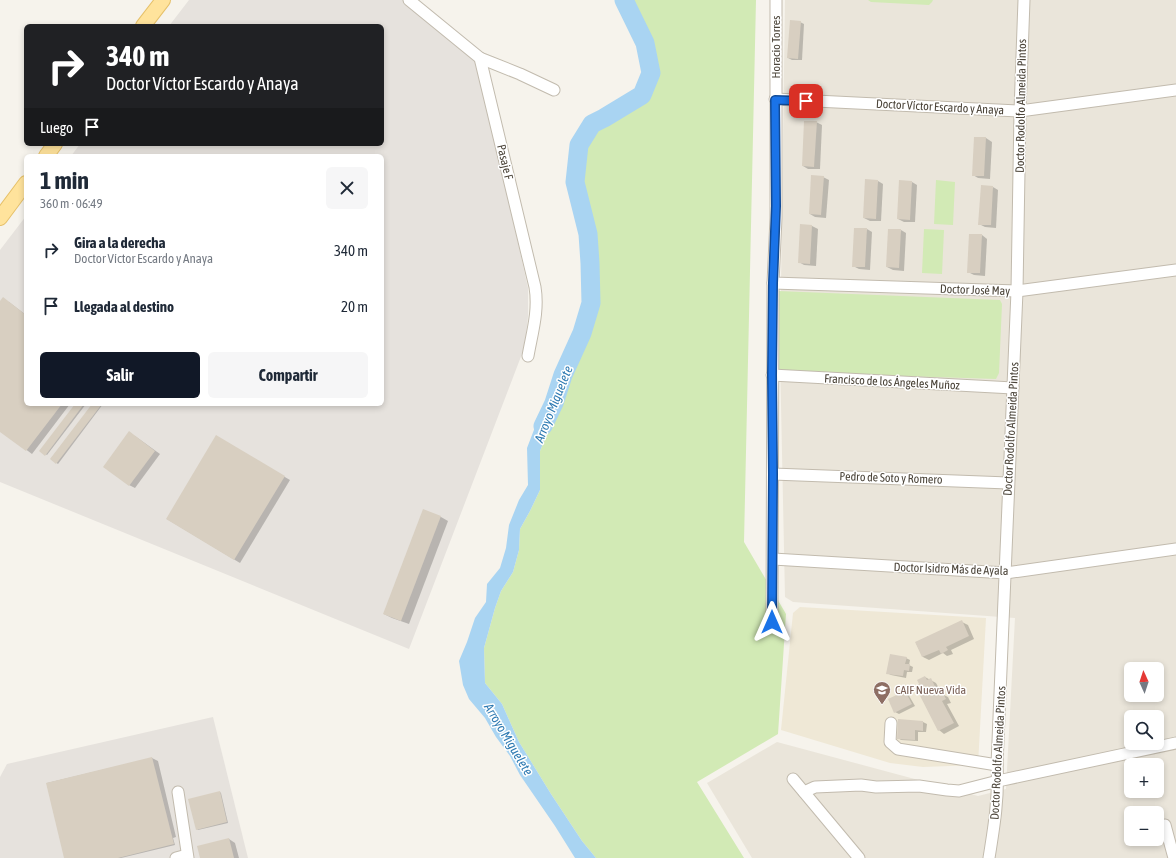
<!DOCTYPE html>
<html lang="es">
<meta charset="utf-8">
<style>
body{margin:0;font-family:"Asap Condensed",sans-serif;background:#f6f6f7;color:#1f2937;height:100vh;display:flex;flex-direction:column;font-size:15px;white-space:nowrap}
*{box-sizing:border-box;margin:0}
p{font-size:13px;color:#747a83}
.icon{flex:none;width:22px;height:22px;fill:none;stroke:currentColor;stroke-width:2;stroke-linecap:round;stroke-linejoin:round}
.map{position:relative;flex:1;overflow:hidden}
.sheet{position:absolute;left:24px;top:154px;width:360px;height:252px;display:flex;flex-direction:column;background:#fff;border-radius:6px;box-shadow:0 2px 6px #0003}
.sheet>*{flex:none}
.banner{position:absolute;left:24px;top:24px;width:360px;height:122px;border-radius:6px;box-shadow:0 2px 6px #0003;background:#202124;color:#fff;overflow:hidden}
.needle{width:26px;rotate:357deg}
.tools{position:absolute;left:1124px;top:662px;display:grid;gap:8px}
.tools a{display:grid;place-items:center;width:40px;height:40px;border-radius:6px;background:#fff;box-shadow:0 2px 6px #0003;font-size:20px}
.pin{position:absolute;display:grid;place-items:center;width:34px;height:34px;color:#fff;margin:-17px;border-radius:8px;box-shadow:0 2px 6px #0006}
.me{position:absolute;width:44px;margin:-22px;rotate:0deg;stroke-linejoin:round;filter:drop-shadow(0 0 3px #0008)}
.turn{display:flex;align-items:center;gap:14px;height:84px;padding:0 16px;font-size:18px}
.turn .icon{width:52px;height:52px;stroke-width:2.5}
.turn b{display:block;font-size:28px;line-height:34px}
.then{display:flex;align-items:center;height:38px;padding:0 16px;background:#0003;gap:8px;font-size:15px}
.round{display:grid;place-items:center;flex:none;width:42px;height:42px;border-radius:6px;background:#f6f6f7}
.overview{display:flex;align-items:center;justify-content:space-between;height:68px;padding:0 16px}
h1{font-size:24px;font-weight:700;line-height:30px}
.action{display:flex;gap:8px;margin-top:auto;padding:8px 16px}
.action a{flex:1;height:46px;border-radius:6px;background:#111827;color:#fff;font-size:16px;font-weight:700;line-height:46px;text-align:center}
.action a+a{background:#f6f6f7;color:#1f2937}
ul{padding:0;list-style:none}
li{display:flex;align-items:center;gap:12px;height:56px;padding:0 16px}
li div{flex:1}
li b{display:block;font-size:15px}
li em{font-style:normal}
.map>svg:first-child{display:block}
.residential{fill:#eae5da;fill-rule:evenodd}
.industrial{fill:#e6e2dd}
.education{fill:#efe8d6}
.green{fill:#d2eab5}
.water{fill:#a9d4f2}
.shadow{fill:#0003}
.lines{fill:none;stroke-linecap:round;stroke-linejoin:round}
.river{stroke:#a9d4f2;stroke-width:19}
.building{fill:#d8cfc1}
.minor-casing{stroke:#c2bbae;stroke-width:13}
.major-casing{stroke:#e6c16a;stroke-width:16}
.minor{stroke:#fff;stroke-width:11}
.major{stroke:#ffe39c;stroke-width:14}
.route-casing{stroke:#114b97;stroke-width:10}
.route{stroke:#1a73e8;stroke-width:7}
.labels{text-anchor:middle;stroke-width:3;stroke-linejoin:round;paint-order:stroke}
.street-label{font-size:12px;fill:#4b4439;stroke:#fff}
.education-label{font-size:12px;fill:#785e54;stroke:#fff;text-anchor:start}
.water-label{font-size:13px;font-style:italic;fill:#2e7ab2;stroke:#fff}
</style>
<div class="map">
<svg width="1176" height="858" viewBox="0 0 1176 858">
<rect width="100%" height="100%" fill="#f6f3ec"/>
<!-- residential -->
<path class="residential" d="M785,0h391v858h-424l-45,-75 70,-41 201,54 28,-7 9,-171 -222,-16 -8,-5 -5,-241zM1131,669h26v26h-26zM1131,717h26v26h-26zM1131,765h26v26h-26zM1131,813h26v26h-26z"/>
<!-- industrial -->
<g class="industrial">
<path d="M189,0h215l74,61 50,227v28l-3,30 -116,303 -409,-167v-232l26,-34v188h356v-248h-311l9,-12h302v-118h-213z"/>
<path d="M213,717l35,141h-248v-81l7,-13z"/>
</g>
<!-- education -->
<path class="education" d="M800,607l186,11 -8,147 -55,2 -33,-4 -109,-33 12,-117z"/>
<!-- green -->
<g class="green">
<path d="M624,0h132l-12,542 42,72 -8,120 -81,48 47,76h-148l-14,-17 -31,-47 -32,-52 -17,-38 -17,-21 -1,-35 11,-40 6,-17 12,-19 6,-22 1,-21 10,-18 10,-21v-39l13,-32 1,-16 9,-28 19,-42 9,-30 -1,-40 -2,-29 -13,-52 4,-37 13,-21 12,-6 38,-23 9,-22 -6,-30z"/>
<path d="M868,0h65l-1,2 -3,3 -58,-3z"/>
<path d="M936,180l19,2 -2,43 -19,-1z"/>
<path d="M924,229l20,1 -2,44 -20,-1z"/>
<path d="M778,291l222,9 2,4 -3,69 -3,6 -218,-7z"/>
</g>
<!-- water -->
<path class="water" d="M554,403l-1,16 -13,32v39l-10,21 -10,18 -1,21 -6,22 -12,19 -6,17 -11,40 1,35 17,21 17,38 32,52 31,47 14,17h-21l-20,-32 -35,-51 -10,-19 -14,-19 -11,-19 -16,-19 -6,-14 -4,-24 8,-19 8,-24 11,-16 1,-18 13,-16 6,-20 3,-23 10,-25 9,-15 -1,-37 10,-26z"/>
<!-- shadow -->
<g class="shadow">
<path d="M800,22l4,2 -2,36h-10l-4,-2z"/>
<path d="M816,122l6,3 -2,44h-12l-5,-3z"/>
<path d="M975,138h11l6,4 -2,37 -12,-1 -5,-3z"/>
<path d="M823,177l6,3 -3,38 -11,-1 -5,-3z"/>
<path d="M878,181l5,3 -2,37h-11l-6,-3z"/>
<path d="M912,182l5,3 -2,37h-11l-6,-3z"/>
<path d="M993,187l5,3 -2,38 -11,-1 -6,-3z"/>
<path d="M801,225l11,1 6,3 -2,37 -12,-1 -5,-3z"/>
<path d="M867,229l5,3 -2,38 -11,-1 -6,-3z"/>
<path d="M901,230l5,3 -2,38 -11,-1 -6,-3z"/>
<path d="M982,235l5,4 -2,37 -11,-1 -6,-3z"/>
<path d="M9,302l17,13v89h44l-38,50 -32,-24v-127z"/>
<path d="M76,404h10l-39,51 -6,-4z"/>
<path d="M93,404h10l-45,60 -7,-5z"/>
<path d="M135,436l25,18 -25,34 -6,-3z"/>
<path d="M216,437l74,43 -50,83 -73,-44z"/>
<path d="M424,511l17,6 7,4 -39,103 -17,-6 -8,-4z"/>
<path d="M962,622l6,3 6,14 -23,11 2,4 -6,2 -4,-3 -14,7 -6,-3 -7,-14z"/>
<path d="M906,658l4,2 -1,5 4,2 -1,5h-5l-1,6 -15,-3 -4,-2z"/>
<path d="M925,677l11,6 6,11 6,3 3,6 -4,1 12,22 -15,8 -5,-4 -19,-46z"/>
<path d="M905,692l3,2 7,12 -16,8 -4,-2z"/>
<path d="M899,720l24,2 4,2 -1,8h-8v9l-17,-1 -3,-2z"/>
<path d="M152,758l6,3 18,76 -3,1 2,7 -54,13h-56l-18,-75z"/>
<path d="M220,792l1,1 7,30 -30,7 -1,-1z"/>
<path d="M229,839l6,4 4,15h-38l-2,-11z"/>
</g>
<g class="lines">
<!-- river -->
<path class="river" d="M543,426l11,-23 9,-28 19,-42 9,-30 -1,-40 -2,-29 -13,-52 4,-37 13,-21 12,-6 38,-23 9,-22 -6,-30 -21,-43"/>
</g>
<!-- building -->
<g class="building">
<path d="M790,20l11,1 -3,38 -11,-1z"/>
<path d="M804,121h13l-3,46 -12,-1z"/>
<path d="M974,137h12l-2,39h-12z"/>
<path d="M811,175l13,1 -3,39 -12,-1z"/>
<path d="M865,179l13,1 -2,39 -13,-1z"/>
<path d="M899,180l13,1 -2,39 -13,-1z"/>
<path d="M981,185l12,1 -2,39h-13z"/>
<path d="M800,224l12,1 -2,39 -12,-1z"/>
<path d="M854,228h13l-2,39h-13z"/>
<path d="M888,229h13l-2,39 -13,-1z"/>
<path d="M969,234h13l-2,39h-13z"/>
<path d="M3,297l23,18v89h36l-36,47 -26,-19v-131z"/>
<path d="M75,404h9l-39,52 -6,-5z"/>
<path d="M92,404h10l-46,60 -6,-5z"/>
<path d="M129,431l26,20 -26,35 -26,-19z"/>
<path d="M216,435l69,41 -51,84 -68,-41z"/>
<path d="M423,509l18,7 -40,105 -18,-7z"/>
<path d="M962,620l7,16 -23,11 2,3 -7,4 -2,-4 -17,7 -7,-15z"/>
<path d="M890,654l17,3 -2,7h5l-1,7 -5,-1 -1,6 -17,-2z"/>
<path d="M925,676l2,4 4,-2 8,17 4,-2 3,6 -4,2 12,22 -16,8 -23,-45 4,-2 -2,-4z"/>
<path d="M905,691l7,13 -18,9 -6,-14z"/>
<path d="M898,719l25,2v10l-8,-1v10l-18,-1z"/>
<path d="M152,757l22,87 -56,14h-54l-18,-75z"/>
<path d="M220,791l7,31 -31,8 -8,-31z"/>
<path d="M229,838l5,20h-34l-3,-12z"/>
</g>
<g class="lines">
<defs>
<g id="minor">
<path d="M409,0l71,58 55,229c4,24 -3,46 -7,69"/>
<path d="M480,58l40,16 34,16"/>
<path d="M775,99l245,12 156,-21"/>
<path d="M773,283l244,8 159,-21"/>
<path d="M772,375l241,13"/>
<path d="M773,474l235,9"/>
<path d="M773,559l233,14 170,-24"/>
<path d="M772,622l1,-339 3,-65v-218"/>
<path d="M891,723l-1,19 8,7 99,16"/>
<path d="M793,779l66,79"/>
<path d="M178,792l10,66"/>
<path d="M804,792l11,-5 46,-2 15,2 43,-1 28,4 12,1 39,-10 178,-38"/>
<path d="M1165,825l9,33"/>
<path d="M176,858l11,-3"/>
<path d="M989,858c5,-31 10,-61 8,-93l20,-474 3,-180 4,-111"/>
</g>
<g id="major">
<path d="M143,26l20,-26"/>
<path d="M46,156l9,-12"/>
<path d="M0,218l26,-35"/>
</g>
</defs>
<!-- minor casing -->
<use href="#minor" class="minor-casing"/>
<!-- major casing -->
<use href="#major" class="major-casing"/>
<!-- minor -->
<use href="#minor" class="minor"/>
<!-- major -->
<use href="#major" class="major"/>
</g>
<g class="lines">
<defs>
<path id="route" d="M772,622l1,-148 -1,-99 1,-92 3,-77 -1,-106 31,1"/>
</defs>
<!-- route casing -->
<use href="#route" class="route-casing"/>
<!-- route -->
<use href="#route" class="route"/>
</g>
<!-- icons -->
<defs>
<symbol id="school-pin" viewBox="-11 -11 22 30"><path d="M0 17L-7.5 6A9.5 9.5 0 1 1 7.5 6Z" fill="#8d6e63" stroke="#fff"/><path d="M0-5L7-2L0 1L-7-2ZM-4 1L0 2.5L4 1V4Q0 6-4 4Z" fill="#fff"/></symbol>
</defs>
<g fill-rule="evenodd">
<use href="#school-pin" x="872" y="680" width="20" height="27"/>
</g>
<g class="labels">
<!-- street labels -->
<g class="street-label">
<text transform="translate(776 47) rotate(-90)" y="4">Horacio Torres</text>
<text transform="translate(1021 106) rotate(-89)" y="4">Doctor Rodolfo Almeida Pintos</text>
<text transform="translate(940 107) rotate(3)" y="4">Doctor Víctor Escardo y Anaya</text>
<text transform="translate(505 162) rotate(77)" y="4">Pasaje F</text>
<text transform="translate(975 290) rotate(2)" y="4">Doctor José May</text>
<text transform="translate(892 382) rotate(3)" y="4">Francisco de los Ángeles Muñoz</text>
<text transform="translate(1011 429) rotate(-87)" y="4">Doctor Rodolfo Almeida Pintos</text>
<text transform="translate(891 478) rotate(2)" y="4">Pedro de Soto y Romero</text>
<text transform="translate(951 569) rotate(2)" y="4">Doctor Isidro Más de Ayala</text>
<text transform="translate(998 753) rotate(-87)" y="4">Doctor Rodolfo Almeida Pintos</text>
</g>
<!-- education labels -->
<g class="education-label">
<text x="895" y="694">CAIF Nueva Vida</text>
</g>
<!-- water labels -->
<g class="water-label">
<text transform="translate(553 404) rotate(-68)" y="5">Arroyo Miguelete</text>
<text transform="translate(509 739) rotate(59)" y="5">Arroyo Miguelete</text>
</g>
</g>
</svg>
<div class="tools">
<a><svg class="needle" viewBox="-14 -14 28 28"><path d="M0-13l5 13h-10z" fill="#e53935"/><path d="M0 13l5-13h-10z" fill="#747a83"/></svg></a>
<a><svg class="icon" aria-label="search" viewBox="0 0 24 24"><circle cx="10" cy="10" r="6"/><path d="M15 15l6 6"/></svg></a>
<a>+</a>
<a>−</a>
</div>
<div class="pin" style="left:806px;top:101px;background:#d93025"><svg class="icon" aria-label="arrive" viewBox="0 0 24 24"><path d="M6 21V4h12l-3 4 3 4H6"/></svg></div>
<svg class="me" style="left:772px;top:622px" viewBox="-20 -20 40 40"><path d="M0-17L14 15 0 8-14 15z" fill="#1a73e8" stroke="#fff" stroke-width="4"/></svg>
<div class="banner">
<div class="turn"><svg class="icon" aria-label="right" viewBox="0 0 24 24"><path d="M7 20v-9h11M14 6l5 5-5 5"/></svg><div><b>340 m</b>Doctor Víctor Escardo y Anaya</div></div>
<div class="then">Luego<svg class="icon" aria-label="arrive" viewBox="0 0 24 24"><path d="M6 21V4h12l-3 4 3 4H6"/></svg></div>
</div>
<section class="sheet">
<div class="overview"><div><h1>1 min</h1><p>360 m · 06:49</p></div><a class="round"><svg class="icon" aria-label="close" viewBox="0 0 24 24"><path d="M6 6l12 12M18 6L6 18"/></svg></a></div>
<ul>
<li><svg class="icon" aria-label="right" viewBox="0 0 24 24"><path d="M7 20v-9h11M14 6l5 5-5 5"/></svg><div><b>Gira a la derecha</b><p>Doctor Víctor Escardo y Anaya</p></div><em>340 m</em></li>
<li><svg class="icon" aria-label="arrive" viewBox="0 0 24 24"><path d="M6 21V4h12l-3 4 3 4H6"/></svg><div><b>Llegada al destino</b></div><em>20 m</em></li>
</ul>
<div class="action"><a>Salir</a><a>Compartir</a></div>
</section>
</div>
